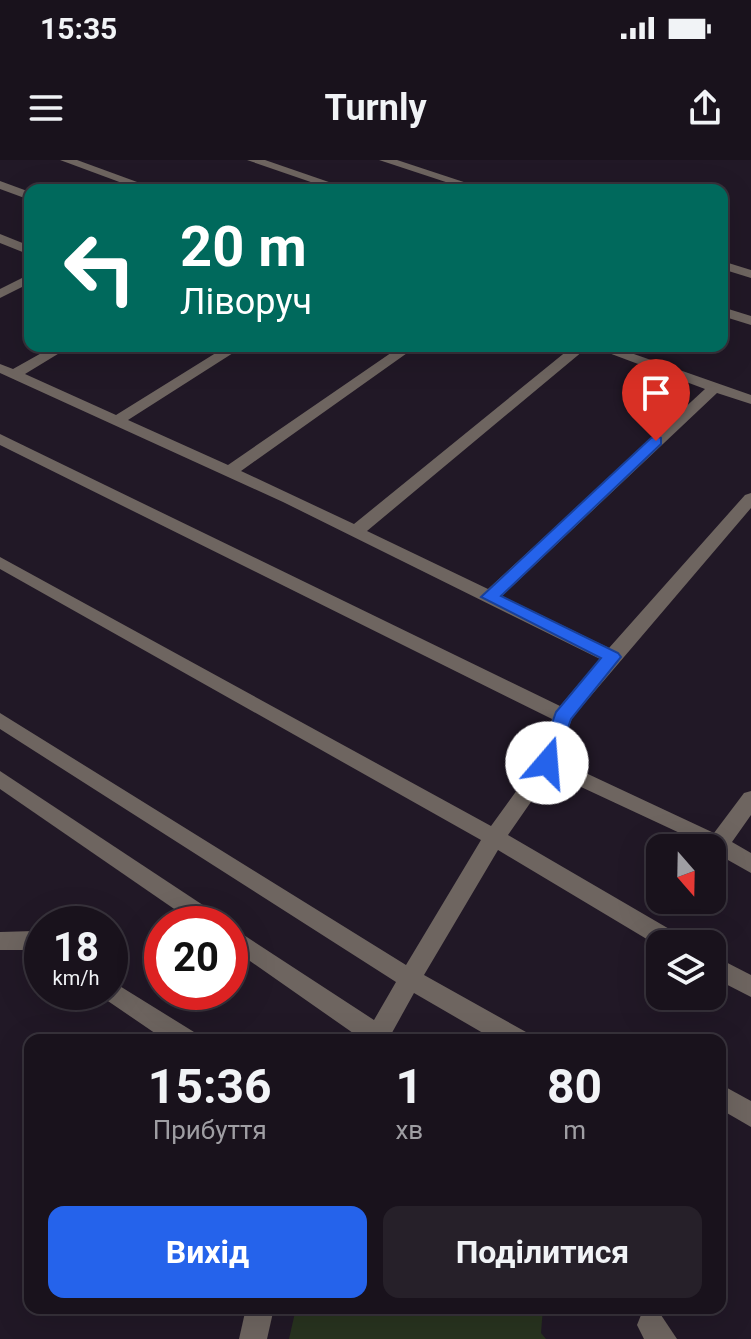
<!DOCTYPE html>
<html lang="uk">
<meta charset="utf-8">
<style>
body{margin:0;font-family:Roboto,sans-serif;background:#262029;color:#f1f3f6;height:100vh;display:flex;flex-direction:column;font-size:30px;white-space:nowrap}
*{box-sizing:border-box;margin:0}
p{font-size:26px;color:#9f9ea3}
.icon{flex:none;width:44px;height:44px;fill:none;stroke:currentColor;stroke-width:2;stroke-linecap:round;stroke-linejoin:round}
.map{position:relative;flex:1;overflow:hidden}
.details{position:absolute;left:24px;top:874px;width:702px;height:280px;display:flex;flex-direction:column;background:#19121c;border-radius:16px;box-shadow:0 8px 32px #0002,0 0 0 2px #37323b}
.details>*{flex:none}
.guide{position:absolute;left:24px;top:24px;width:704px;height:168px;border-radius:16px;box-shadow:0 8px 32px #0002,0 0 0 2px #37323b;background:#00695c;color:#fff;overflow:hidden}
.needle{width:52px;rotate:160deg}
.tools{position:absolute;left:646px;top:674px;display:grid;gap:16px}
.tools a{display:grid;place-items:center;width:80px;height:80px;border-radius:16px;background:#19121c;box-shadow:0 8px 32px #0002,0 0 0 2px #37323b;font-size:40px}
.speed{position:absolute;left:24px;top:746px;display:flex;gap:16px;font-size:40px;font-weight:700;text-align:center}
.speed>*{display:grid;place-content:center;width:104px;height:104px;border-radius:50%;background:#19121c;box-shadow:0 8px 32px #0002,0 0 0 2px #37323b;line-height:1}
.speed small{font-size:20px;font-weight:400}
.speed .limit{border:12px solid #d22;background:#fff;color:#111}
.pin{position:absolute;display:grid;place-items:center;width:68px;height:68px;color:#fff;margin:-82px -34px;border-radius:50% 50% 50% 0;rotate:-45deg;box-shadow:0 0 8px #0007}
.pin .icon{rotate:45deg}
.me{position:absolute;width:88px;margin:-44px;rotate:18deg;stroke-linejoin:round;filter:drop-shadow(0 0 6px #0008)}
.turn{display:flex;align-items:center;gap:28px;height:168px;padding:0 24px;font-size:36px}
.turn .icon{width:104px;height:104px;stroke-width:2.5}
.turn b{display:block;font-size:56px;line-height:68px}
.eta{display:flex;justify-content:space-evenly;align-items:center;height:136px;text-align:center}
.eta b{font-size:48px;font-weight:700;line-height:56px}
.button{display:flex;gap:16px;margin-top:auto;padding:16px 24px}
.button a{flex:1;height:92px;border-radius:16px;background:#2563eb;color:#fff;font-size:32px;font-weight:700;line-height:92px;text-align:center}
.button a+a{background:#262029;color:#f1f3f6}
.status{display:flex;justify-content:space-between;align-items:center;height:56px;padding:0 40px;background:#19121c;direction:ltr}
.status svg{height:22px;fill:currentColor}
header{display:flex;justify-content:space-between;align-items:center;height:104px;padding:0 24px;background:#19121c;font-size:36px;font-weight:700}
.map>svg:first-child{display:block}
.green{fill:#28331f}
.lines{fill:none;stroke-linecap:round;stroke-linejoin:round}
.minor{fill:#6e6560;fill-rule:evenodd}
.route{fill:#2563eb;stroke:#184099;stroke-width:2}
</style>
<div class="status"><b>15:35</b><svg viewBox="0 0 49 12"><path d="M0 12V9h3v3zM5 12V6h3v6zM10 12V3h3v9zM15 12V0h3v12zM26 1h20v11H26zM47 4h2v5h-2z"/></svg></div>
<header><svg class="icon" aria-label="menu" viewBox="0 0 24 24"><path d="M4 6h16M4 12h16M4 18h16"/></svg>Turnly<svg class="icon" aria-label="share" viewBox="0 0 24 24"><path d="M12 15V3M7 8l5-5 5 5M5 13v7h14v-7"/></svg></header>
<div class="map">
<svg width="751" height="1179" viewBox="0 0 751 1179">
<rect width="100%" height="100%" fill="#211826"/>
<!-- green -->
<path class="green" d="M296,1148h247l-2,25 5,6h-257z"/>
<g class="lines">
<!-- minor -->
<g class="minor">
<path d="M60,0h17l82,30h-18z"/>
<path d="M247,0h18l87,30h-18z"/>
<path d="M379,0h18l91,30h-18z"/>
<path d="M0,21l30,11v8l-30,-11z"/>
<path d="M0,74l30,12v9l-30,-12z"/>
<path d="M722,101l29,9v8l-29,-9z"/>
<path d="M30,114v9l-30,15v-9z"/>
<path d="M722,147l29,9v9l-29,-9z"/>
<path d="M54,186h17l-46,28 91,41 111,-69h17l-116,74 100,45 173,-119h16l-176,125 113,53 219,-178h16l-222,185 121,58 217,-200 -115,-43h21l140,49v9l-34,-11 -215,203 107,52 136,-153 6,-2v15l-179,210 -14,42 156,73 30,-40 7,-2v24l-19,27 19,11v20l-39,-22v-3l-161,-75 -43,62 175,102 3,7h-26v3l-162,-97 -74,125 102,57 3,8h-34l-81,-47 -26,47h-25l-133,-93v-21l144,94 22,-38 -396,-253v-16l406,252 75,-125 -481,-271v-12l491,269 47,-65 14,-42 -552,-274v-11l560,272 40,-47 -317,-157 -283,-129v-9l13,5z"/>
<path d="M0,611l221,146 3,7h-28l-196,-135z"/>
<path d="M34,771l8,2v22l-11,-5h-31v-18z"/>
<path d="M712,795l39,20v22l-39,-20z"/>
<path d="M110,820l84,52 3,8h-32l-63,-43 -3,-5h11z"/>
<path d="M720,924l31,17v26l-31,-18z"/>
<path d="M246,1148h28l-7,31h-28z"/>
<path d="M651,1151l10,4 16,24h-33l-7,-14 4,-10z"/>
</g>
</g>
<!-- route -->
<path class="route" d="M656,276l5,2v6l-160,152 117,57 3,4 -50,62 -17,49h-13l-3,-5 18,-51 45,-54 -120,-61 170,-159z"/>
</svg>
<div class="tools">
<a><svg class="needle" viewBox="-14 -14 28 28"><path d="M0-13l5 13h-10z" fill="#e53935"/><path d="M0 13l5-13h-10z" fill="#9f9ea3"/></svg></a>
<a><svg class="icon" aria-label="layers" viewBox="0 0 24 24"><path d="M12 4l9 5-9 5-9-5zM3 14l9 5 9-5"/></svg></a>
</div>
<div class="speed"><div>18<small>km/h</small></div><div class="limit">20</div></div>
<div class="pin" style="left:656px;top:281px;background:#d93025"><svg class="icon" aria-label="arrive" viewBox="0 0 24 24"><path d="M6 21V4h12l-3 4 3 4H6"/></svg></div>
<svg class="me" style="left:547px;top:603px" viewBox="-20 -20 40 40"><circle r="19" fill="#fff"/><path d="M0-13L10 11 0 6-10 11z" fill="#2563eb"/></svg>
<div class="guide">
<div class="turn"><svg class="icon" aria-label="left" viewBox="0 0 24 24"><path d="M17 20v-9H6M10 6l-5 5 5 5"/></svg><div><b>20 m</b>Ліворуч</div></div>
</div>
<section class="details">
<div class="eta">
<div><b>15:36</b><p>Прибуття</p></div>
<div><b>1</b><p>хв</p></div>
<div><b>80</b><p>m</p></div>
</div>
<div class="button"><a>Вихід</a><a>Поділитися</a></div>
</section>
</div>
